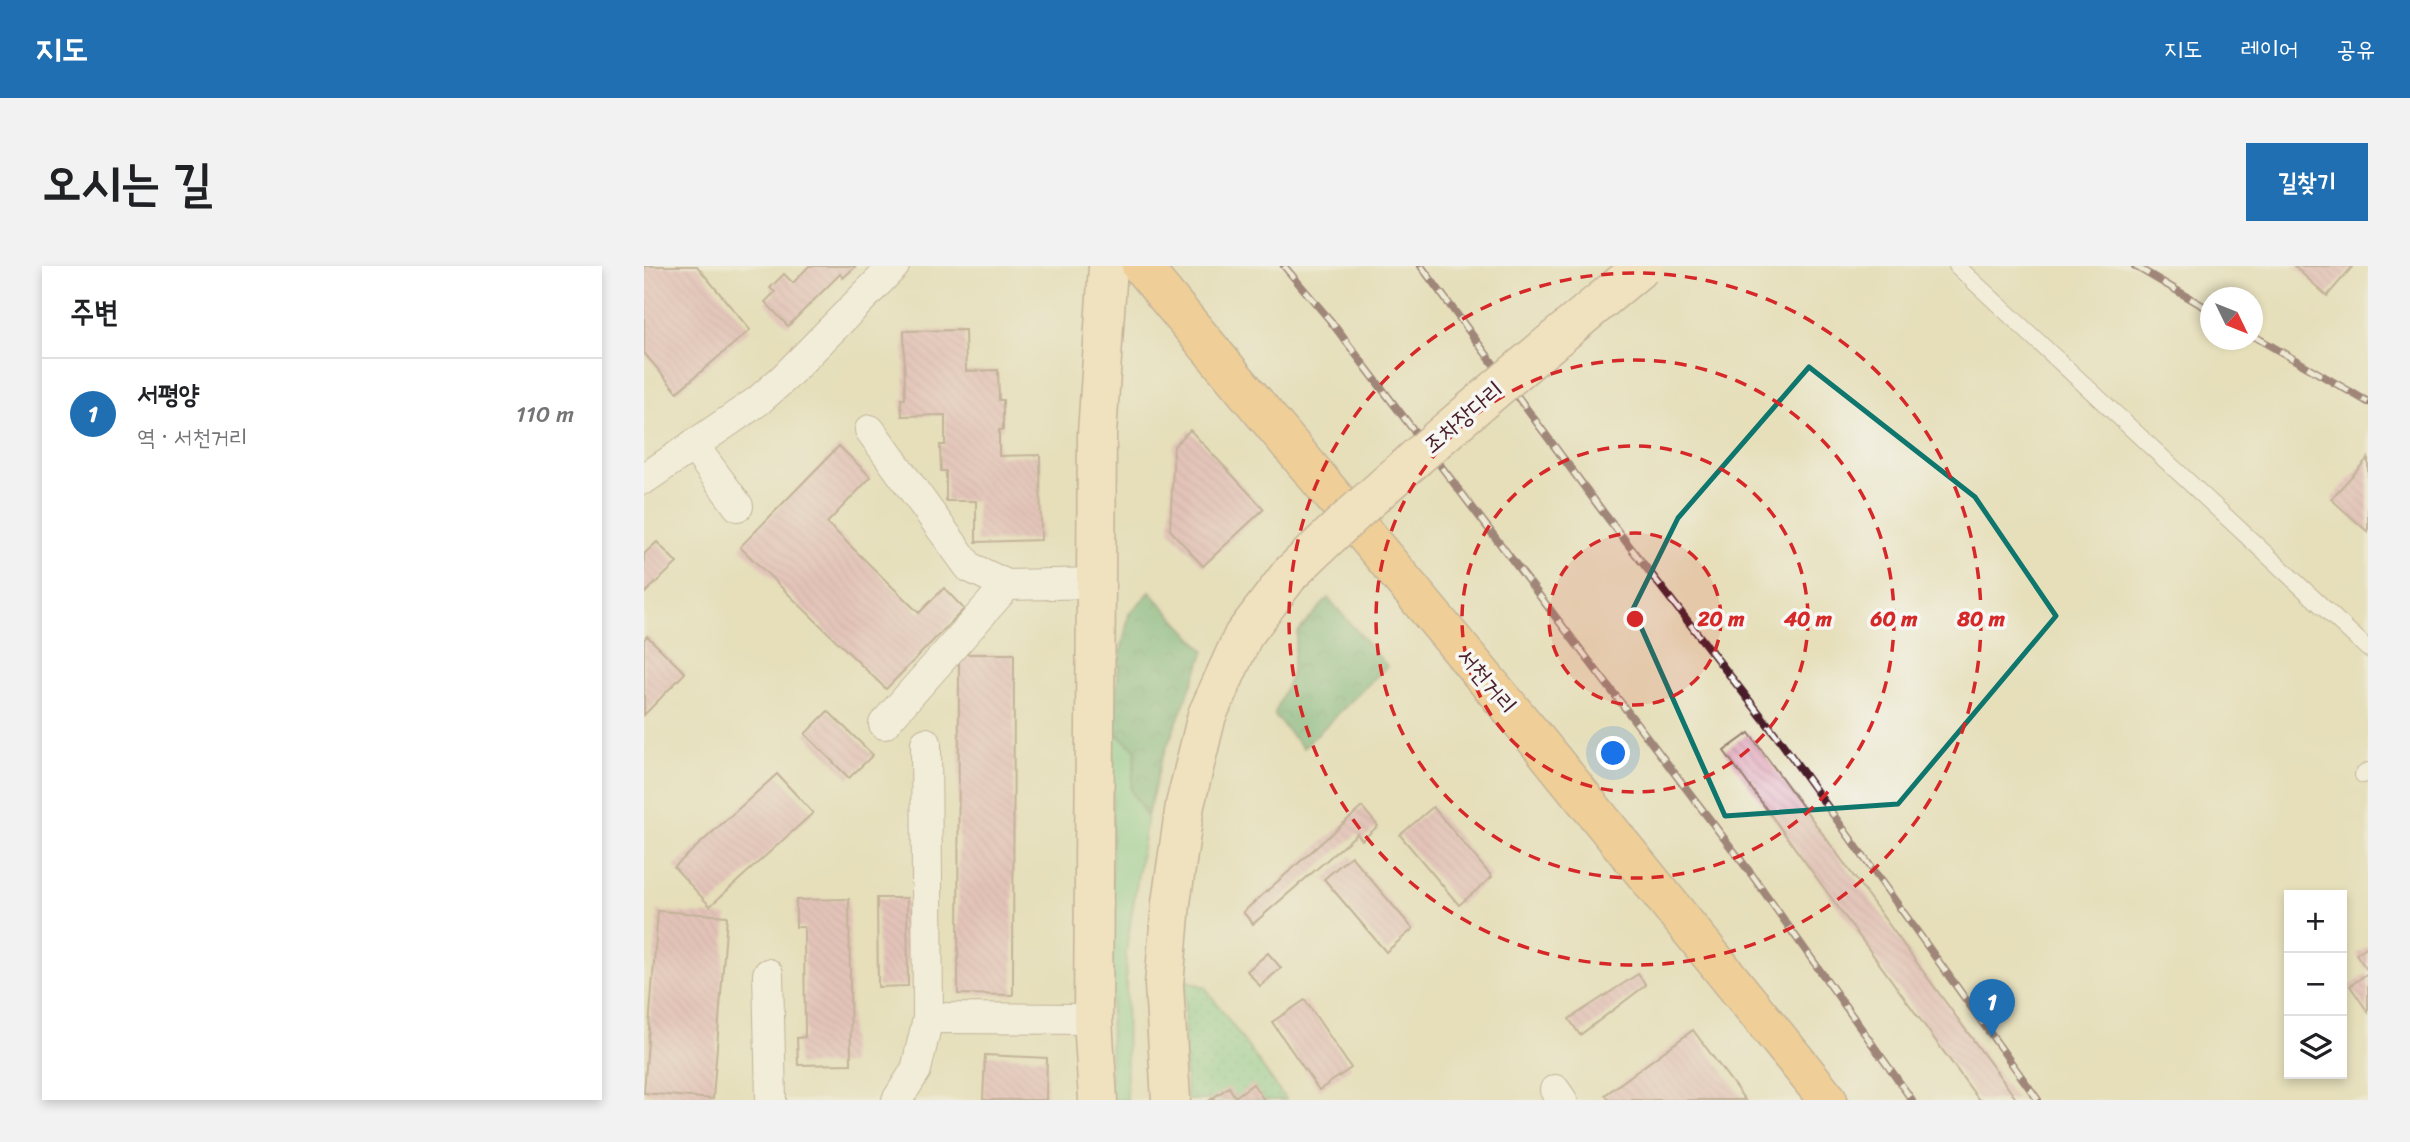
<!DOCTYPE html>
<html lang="ko">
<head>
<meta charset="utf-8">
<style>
	:root { --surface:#fff; --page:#f2f2f2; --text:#202124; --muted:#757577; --line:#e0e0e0; --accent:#1f6fb2 }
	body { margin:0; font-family:Sriracha,"Poor Story",sans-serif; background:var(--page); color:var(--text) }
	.controls { position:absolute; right:21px; bottom:21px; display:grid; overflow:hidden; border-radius:0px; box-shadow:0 4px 10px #0003 }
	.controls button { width:63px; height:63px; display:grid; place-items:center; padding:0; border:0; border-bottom:2px solid var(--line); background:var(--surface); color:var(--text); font:35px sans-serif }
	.compass { position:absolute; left:1556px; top:21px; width:63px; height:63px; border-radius:50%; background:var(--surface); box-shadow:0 4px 10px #0003; rotate:133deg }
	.you { position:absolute; left:970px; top:488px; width:24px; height:24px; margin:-18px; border:5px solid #fff; border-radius:50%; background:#1a73e8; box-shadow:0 0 0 10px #1a73e833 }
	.badge { display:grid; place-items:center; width:46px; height:46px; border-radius:50%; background:var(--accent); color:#fff; font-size:23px; font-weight:700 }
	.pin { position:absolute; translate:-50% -58px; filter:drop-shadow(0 2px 4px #0008) }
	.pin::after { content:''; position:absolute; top:37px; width:24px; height:21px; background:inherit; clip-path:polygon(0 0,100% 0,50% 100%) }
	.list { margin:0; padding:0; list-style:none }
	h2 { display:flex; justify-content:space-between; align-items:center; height:91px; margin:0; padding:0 28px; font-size:30px }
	h2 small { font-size:23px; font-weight:400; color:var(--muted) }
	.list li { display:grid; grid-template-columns:46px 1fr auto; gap:21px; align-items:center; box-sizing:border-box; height:112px; padding:0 28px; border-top:2px solid var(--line) }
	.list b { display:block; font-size:26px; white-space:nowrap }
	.list p { margin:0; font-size:23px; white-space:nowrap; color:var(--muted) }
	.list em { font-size:23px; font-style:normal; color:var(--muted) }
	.icon { flex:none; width:38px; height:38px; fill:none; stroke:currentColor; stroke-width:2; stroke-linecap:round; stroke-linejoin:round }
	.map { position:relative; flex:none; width:1724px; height:834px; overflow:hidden; border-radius:0px }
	header { display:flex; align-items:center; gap:42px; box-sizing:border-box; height:98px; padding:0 35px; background:var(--accent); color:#fff }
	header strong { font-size:33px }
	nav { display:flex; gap:38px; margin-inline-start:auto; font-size:24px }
	.intro { display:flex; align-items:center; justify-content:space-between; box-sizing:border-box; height:168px; padding:0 42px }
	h1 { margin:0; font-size:49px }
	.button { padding:18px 32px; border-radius:0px; background:var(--accent); color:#fff; font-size:24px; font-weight:700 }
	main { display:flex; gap:42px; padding:0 42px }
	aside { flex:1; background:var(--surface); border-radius:0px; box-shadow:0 4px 10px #0003 }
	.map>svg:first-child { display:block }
</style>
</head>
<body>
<header>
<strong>지도</strong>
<nav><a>지도</a><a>레이어</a><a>공유</a></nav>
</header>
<div class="intro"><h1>오시는 길</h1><a class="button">길찾기</a></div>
<main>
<aside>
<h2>주변<small></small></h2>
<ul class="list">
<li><span class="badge">1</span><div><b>서평양</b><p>역 · 서천거리</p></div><em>110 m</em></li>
</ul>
</aside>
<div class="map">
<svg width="1724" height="834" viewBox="0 0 1724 834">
	<defs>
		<pattern id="forest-crowns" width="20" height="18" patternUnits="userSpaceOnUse" patternTransform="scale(1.75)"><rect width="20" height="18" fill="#60af79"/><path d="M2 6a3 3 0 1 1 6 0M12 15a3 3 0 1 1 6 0" fill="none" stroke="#518e63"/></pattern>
		<pattern id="park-dots" width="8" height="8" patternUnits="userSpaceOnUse" patternTransform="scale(1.75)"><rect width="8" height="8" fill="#76cb8e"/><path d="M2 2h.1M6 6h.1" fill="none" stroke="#63a474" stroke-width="1.8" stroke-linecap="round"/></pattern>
		<pattern id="building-back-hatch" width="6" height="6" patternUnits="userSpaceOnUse" patternTransform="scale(1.75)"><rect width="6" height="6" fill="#e1a2b8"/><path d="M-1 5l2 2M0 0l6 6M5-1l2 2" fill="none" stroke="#b88396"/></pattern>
	</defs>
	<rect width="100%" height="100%" fill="#f6f6f2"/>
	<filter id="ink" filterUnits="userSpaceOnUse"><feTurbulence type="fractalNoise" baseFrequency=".0143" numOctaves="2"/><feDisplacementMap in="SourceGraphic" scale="14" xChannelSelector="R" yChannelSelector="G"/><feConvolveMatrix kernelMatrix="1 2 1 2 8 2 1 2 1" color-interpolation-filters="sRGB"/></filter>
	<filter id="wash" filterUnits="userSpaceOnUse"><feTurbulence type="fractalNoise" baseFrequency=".00686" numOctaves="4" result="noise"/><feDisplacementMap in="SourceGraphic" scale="28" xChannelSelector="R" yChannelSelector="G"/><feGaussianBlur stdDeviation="1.57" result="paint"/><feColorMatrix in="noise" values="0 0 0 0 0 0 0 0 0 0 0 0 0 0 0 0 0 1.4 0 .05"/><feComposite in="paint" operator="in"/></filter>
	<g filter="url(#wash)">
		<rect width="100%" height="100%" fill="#e6dfba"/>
		<path fill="#76cb8e" stroke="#60755c" stroke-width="2" d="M469,465l23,19 -5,40 16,27 -21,134 1,149h-17z"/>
		<g fill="url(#forest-crowns)" stroke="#556752" stroke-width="2">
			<path d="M506,326l55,59 -44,111 -14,55 -16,-27 5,-40 -23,-19 6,-70 10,-47z"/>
			<path d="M684,332l59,68 -84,82 -29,-33 17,-39 6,-43z"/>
		</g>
		<path fill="url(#park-dots)" stroke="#60755c" stroke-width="2" d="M541,714l20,7 81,113h-99l-3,-44z"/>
		<g id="blocks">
			<g fill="url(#building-back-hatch)">
				<path d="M0,0h53l53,64 -73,62 -33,-39z"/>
				<path d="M165,0h47l-13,12 -3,-4 -52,52 -23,-24 10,-10 -5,-4 14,-14 9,9z"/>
				<path d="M1650,0h59l-26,30z"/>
				<path d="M321,64l1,41 32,-1 1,30h4v30h-4v26l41,-1 1,85 -65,2v-41h-30v-30h-5l-1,-26h5v-30l-43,1 -1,-17h4l-1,-68z"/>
				<path d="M546,164l74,79 -61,57 -33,-36 4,-84z"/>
				<path d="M195,180l32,31 -44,46 92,90 25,-25 20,21 -78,80 -146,-142z"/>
				<path d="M1724,192v74l-37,-33z"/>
				<path d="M13,276l20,21 -33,31v-40z"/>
				<path d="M3,370l38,37 -41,42v-75z"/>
				<path d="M315,388h55l-1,341 -55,-1z"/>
				<path d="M184,445l45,44 -24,23 -44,-44z"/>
				<path d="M1105,467l268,367h-38l-255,-349z"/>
				<path d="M133,508l36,39 -103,93 -36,-39z"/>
				<path d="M718,541l16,19 -16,14 -5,-6 -104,90 -10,-12z"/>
				<path d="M789,541l59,70 -33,28 -59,-70z"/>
				<path d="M707,590l62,73 -27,23 -62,-73z"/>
				<path d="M233,632h30l1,88 -30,1z"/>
				<path d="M205,633l2,165 -53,1 -1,-27 8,-1 -1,-110h-8v-27z"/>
				<path d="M14,645l69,5 -14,183 -69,-6z"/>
				<path d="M1724,680v25l-12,-17z"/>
				<path d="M624,687l13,15 -21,18 -13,-15z"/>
				<path d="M1724,707v39l-18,-26z"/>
				<path d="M994,708l8,11 -66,50 -11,-16z"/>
				<path d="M661,734l46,68 -32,22 -47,-68z"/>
				<path d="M1049,764l52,70h-136l-4,-5z"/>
				<path d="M341,789l62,3 -1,42h-63z"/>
				<path d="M609,818l11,16h-54l19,-13 6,10z"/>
			</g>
		</g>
	</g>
	<g filter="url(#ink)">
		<use href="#blocks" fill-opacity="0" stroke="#987f72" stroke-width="2"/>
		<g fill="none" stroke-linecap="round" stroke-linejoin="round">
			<g stroke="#987f72" stroke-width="18">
				<g id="service">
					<path d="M1313,0l411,383"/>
					<path d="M1719,509l5,-4"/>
				</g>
			</g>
			<g stroke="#987f72" stroke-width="32">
				<g id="minor">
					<path d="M226,164l99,137 38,18 90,-2"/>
					<path d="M49,179l45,61"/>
					<path d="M0,213l114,-78 26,-23 110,-112"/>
					<path d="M240,458l123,-139"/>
					<path d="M124,708l3,126"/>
					<path d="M284,752l165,1"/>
					<path d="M911,824l7,10"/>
					<path d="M253,834l19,-30 12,-52 -2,-275"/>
				</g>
			</g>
			<g stroke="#987f72" stroke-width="41">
				<g id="secondary">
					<path d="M454,834l-5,-81 4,-585 11,-168"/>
					<path d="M527,834l-7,-115 7,-82 14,-98 22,-90 36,-79 47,-62"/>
				</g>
			</g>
			<g stroke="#987f72" stroke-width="41">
				<path id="primary" d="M497,0l398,477 289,357"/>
			</g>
			<use href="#service" stroke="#fff" stroke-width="16"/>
			<use href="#minor" stroke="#fff" stroke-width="30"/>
			<use href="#secondary" stroke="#fde5c5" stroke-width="38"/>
			<use href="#primary" stroke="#fbbd6e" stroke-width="38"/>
			<g stroke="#4a1f2b" stroke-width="8">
				<g id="rail">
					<path d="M640,0l45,53 423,556 160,225"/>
					<path d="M777,0l182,246 173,223 262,365"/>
					<path d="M1491,0l75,44"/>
					<path d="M1608,69l116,67"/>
				</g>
			</g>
			<use href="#rail" stroke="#f6f6f2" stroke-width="5" stroke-dasharray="16" stroke-linecap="butt"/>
			<g stroke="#987f72" stroke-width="41" stroke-linecap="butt">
				<path id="secondary-bridge" d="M646,308c112,-109 233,-208 353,-308"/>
			</g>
			<use href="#secondary-bridge" stroke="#fde5c5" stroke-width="38"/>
		</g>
	</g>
	<path d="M0 0H1724V834H0ZM1165,101l166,130 81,119 -158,188 -173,12 -92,-207 45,-91z" fill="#e6dfba" fill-opacity=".55" fill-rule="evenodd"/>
	<path fill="none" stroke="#0f766e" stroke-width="5" stroke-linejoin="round" d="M1165,101l166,130 81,119 -158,188 -173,12 -92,-207 45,-91z"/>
	<circle cx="991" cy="353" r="86" fill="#d62828" fill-opacity=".12"/>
	<g fill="none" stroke="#d62828" stroke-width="3.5" stroke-dasharray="12 9">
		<circle cx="991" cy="353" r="86"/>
		<circle cx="991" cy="353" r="173"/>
		<circle cx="991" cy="353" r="259"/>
		<circle cx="991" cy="353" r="346"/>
	</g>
	<g text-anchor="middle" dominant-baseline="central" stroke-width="7" stroke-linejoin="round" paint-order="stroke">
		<g font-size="24" fill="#4a1f2b" stroke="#f6f6f2">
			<text transform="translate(819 151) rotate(-40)">조차장다리</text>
			<text transform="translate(843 415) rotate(50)">서천거리</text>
		</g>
	</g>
	<circle cx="991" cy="353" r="10" fill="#d62828" stroke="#f6f6f2" stroke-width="3.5"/>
	<g font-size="21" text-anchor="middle" font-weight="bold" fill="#d62828" stroke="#f6f6f2" stroke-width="7" stroke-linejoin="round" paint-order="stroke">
		<text x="1077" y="360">20 m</text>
		<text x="1164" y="360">40 m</text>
		<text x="1250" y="360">60 m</text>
		<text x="1337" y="360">80 m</text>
	</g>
</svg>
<div class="controls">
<button>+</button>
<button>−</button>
<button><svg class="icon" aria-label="layers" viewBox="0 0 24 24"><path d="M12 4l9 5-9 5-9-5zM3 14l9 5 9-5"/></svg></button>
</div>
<svg class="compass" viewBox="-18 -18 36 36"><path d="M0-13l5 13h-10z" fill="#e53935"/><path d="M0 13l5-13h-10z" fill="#757577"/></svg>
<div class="you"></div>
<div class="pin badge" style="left:1348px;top:771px">1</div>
</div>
</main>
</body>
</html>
